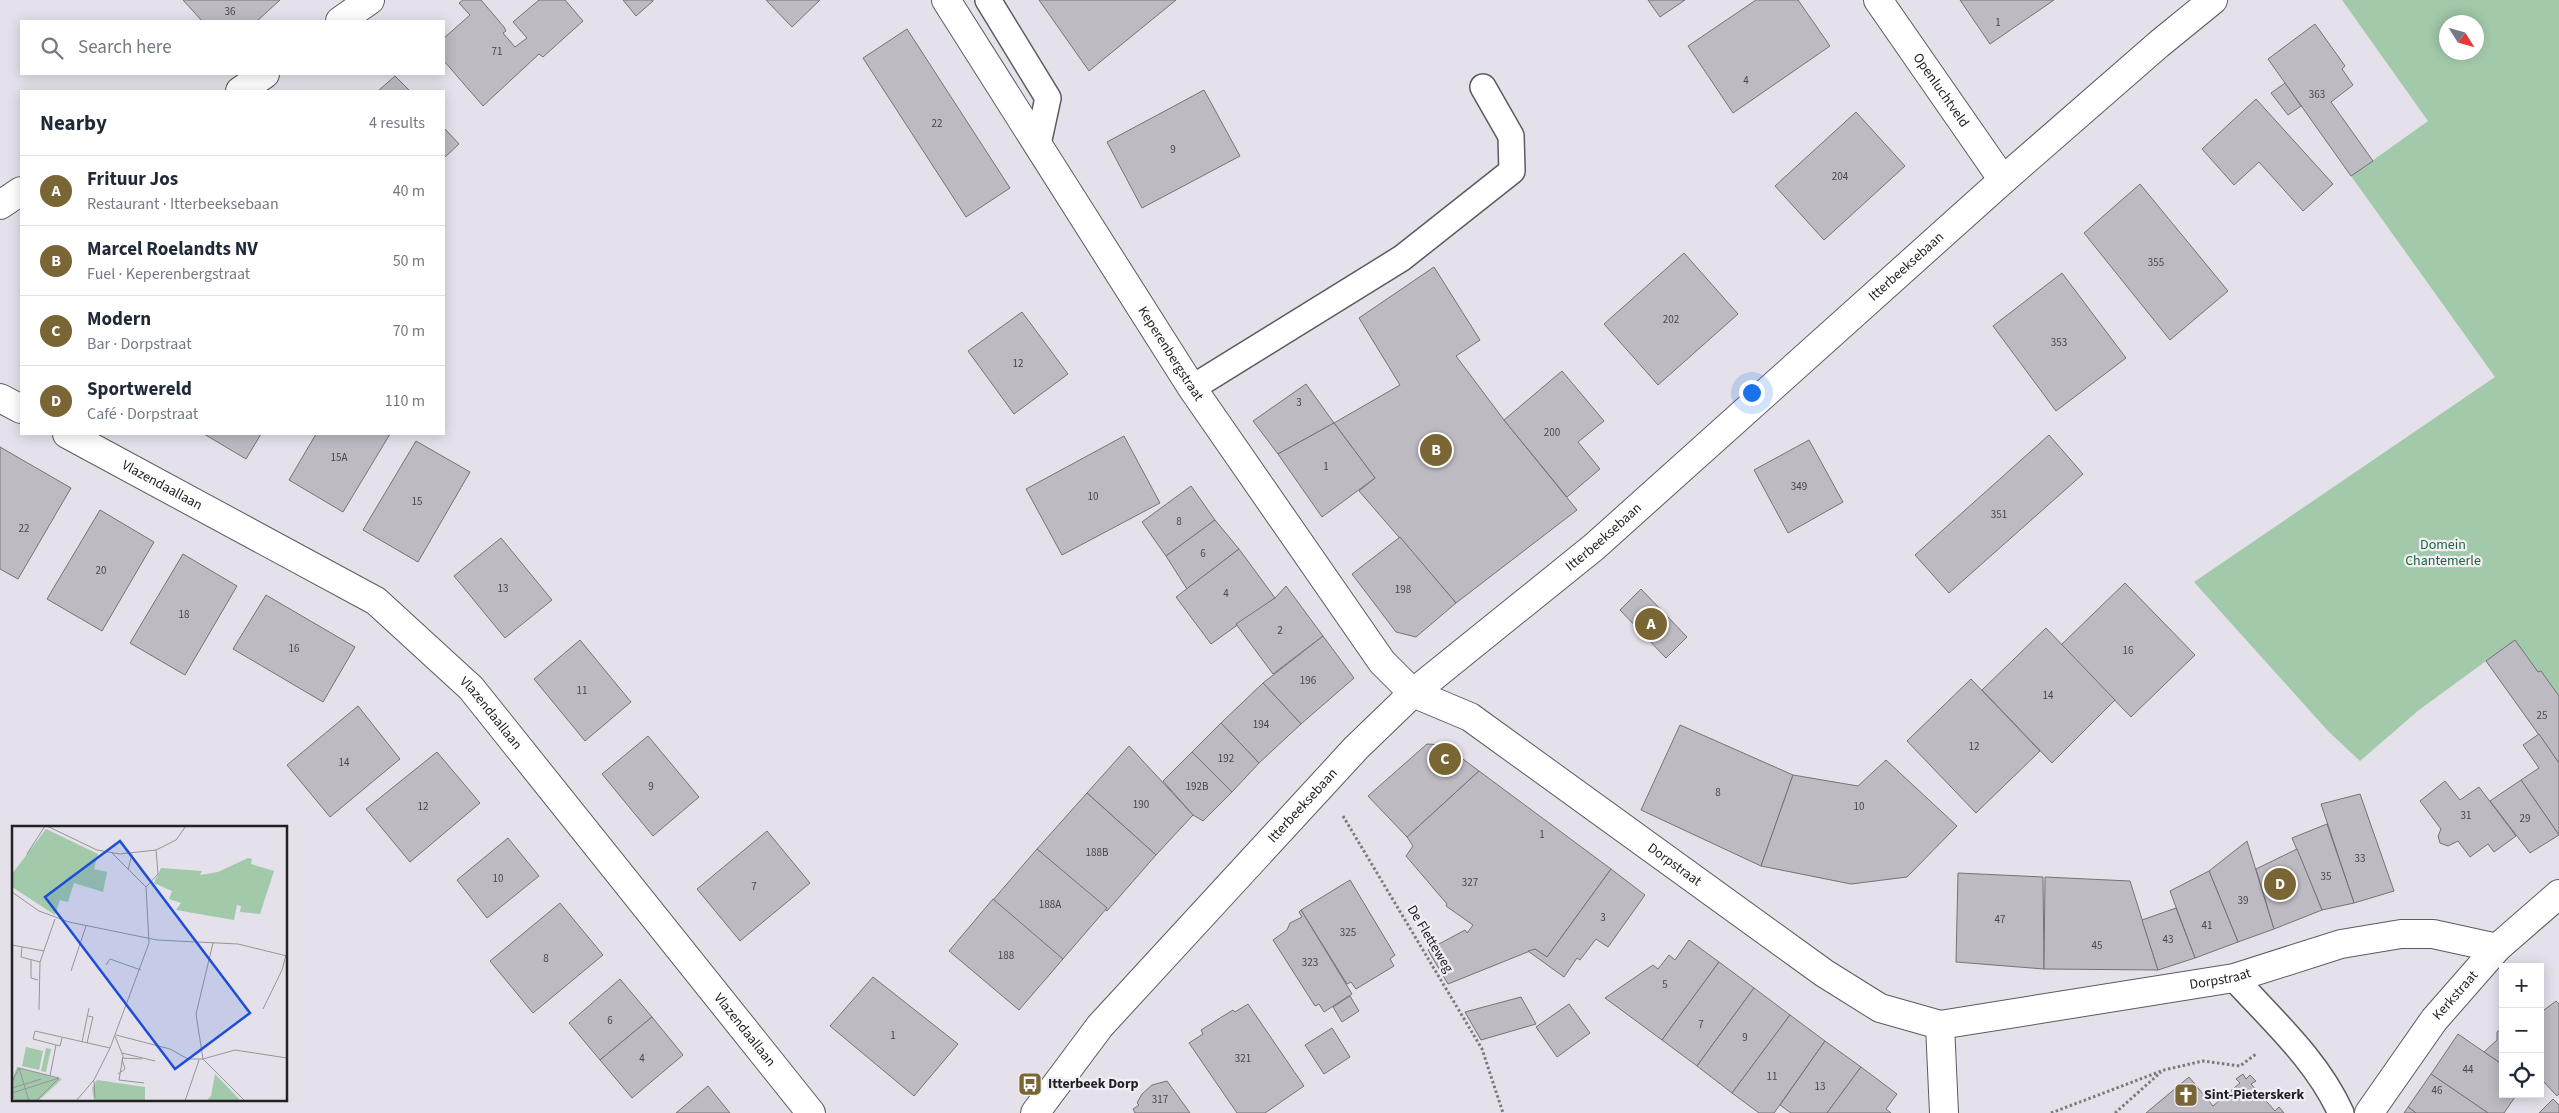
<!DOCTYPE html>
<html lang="en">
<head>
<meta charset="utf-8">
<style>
	:root { --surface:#fff; --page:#f6f6f7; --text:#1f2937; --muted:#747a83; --line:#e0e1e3; --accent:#7a6635 }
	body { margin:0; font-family:"Source Sans 3",sans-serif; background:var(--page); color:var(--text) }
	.controls { position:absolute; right:15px; bottom:15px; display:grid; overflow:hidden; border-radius:0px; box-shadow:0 2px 12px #0003 }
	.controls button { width:45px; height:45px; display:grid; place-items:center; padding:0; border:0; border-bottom:1px solid var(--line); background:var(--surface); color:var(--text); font:25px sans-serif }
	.compass { position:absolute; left:2439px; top:15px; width:45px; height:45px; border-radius:50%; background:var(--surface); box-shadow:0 2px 12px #0003; rotate:127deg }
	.you { position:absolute; left:1751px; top:392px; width:18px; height:18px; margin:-12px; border:4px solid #fff; border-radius:50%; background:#1a73e8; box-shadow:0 0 0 8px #1a73e833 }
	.badge { display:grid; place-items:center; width:32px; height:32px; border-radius:50%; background:var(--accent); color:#fff; font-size:16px; font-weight:700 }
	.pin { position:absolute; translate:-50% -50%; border:2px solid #fff; box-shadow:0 1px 5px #0006 }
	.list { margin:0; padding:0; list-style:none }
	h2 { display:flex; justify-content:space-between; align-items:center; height:65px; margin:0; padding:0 20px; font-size:21px }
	h2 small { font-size:16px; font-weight:400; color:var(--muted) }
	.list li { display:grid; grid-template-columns:32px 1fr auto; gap:15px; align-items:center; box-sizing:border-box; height:70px; padding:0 20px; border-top:1px solid var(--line) }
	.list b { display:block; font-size:19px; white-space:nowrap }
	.list p { margin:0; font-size:16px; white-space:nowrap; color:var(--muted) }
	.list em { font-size:16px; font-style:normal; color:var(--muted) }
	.icon { flex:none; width:28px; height:28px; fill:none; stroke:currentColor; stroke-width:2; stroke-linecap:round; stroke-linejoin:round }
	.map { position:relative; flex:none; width:2559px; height:1113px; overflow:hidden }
	.search { position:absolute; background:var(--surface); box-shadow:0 2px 12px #0003; left:20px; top:20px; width:425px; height:55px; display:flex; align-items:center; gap:12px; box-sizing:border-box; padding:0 18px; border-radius:0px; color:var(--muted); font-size:19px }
	.panel { position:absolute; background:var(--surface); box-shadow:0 2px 12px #0003; left:20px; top:90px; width:425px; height:345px; border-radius:0px }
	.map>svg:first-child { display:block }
</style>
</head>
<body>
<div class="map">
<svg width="2559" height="1113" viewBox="0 0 2559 1113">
	<rect width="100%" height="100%" fill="#e4e1ea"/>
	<path fill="#a2c9a9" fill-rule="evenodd" d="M2342,0h217v763l-73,-102 -67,49 -59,51 -32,-30 -134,-149 301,-205 -144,-201 77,-55zM2446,22h30v30h-30z"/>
	<g fill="#bdbac2" stroke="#75727a">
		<path d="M183,0h97l-23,21h-55z"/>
		<path d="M463,0h18l23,27 2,4 -3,2 12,14 12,-9 -14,-16 26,-22h26l18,21 -40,36 -4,-3 -56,52 -39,-45v-23l26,-23 -11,-12z"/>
		<path d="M623,0h30v1l-17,15z"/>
		<path d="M766,0h54l-28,27z"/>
		<path d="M1039,0h137l-87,71z"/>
		<path d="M1648,0h37l-25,17z"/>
		<path d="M1756,0h42l32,46 -97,67 -45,-67z"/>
		<path d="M1960,0h94l-64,44z"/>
		<path d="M2315,24l30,42 -3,3 11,16 -22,17 42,59 -22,15 -83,-117z"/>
		<path d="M907,29l103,159 -44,29 -103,-159z"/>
		<path d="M395,76l15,15h-32z"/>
		<path d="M2285,83l16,23 -13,9 -17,-22z"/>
		<path d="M1204,90l36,66 -98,52 -35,-66z"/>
		<path d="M2256,99l77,85 -30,27 -44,-49 -25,23 -32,-36z"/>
		<path d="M1856,112l49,54 -81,74 -49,-54z"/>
		<path d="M444,128l15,16 -15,14z"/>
		<path d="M2140,184l88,107 -58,49 -86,-107z"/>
		<path d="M1684,253l54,61 -80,71 -54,-61z"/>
		<path d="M1434,267l46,73 -24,16 48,64 73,90 -121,93 -97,-112 16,-13 -41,-55 66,-38 -41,-67z"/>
		<path d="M2062,273l64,85 -70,53 -63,-85z"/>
		<path d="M1022,312l46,62 -54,40 -46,-63z"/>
		<path d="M1562,371l42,50 -26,21 22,27 -33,28 -63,-77z"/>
		<path d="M1306,384l28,39 -56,31 -25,-33z"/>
		<path d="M1334,423l41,55 -53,39 -44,-63z"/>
		<path d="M204,434h57l-15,25z"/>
		<path d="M316,434h74l-47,78 -54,-32z"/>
		<path d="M2049,435l34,39 -134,119 -34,-38z"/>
		<path d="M1124,436l36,67 -98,52 -36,-66z"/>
		<path d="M1809,440l34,62 -55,31 -34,-63z"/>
		<path d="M416,441l54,31 -52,90 -55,-32z"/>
		<path d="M0,447l71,41 -53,91 -18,-10z"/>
		<path d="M1191,486l24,34 -49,36 -24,-34z"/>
		<path d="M100,510l54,32 -52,89 -55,-32z"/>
		<path d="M1215,520l24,29 -52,40 -21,-33z"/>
		<path d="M1400,537l56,66 -40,34 -20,-5 -44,-58z"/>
		<path d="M501,538l51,62 -47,38 -51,-62z"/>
		<path d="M1239,549l36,49 -64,46 -35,-47z"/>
		<path d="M183,554l54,32 -52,89 -55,-32z"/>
		<path d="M2125,583l70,72 -64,62 -70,-72z"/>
		<path d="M1286,586l37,50 -50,38 -37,-50 39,-26z"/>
		<path d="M1641,589l46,48 -21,21 -46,-48z"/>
		<path d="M266,595l89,52 -32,55 -90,-53z"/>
		<path d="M2046,628l69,72 -63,63 -70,-73z"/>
		<path d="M1323,636l31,42 -53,46 -38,-41z"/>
		<path d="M580,640l51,62 -46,39 -51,-62z"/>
		<path d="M2515,640l23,32 3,-1 18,25v67l-73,-102z"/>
		<path d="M1971,679l69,72 -64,62 -69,-72z"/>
		<path d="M1263,683l38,41 -42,39 -38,-40z"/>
		<path d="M358,706l42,53 -70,58 -43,-52z"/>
		<path d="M1221,723l38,40 -27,29 -40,-40z"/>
		<path d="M1680,725l113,50 -32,91 -120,-56z"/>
		<path d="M2539,734l20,29v72l-38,-55 18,-12 -16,-23z"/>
		<path d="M648,736l51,61 -46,39 -51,-62z"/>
		<path d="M1427,744l17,1 35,26 -72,66 -39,-41z"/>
		<path d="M1129,746l64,69 -37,40 -69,-62z"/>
		<path d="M437,752l43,51 -70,59 -44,-53z"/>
		<path d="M1192,752l40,40 -29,29 -10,-6 -30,-34z"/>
		<path d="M1886,760l71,66 -50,51 -56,7 -90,-18 32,-91 65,11z"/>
		<path d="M1479,771l132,98 -64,88 -12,-8 -87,35 -20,-34 37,-20 2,3 6,-8 -27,-19 1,-2 -41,-48 7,-10 -6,-9z"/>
		<path d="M2521,780l38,55 -29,18 -40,-52z"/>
		<path d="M2445,781l15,19 19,-13 37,49 -22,16 -6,-8 -18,13 -12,-16 -10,5 -8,-3 -2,-7 3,-7 -21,-28z"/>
		<path d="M1087,793l69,62 -49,56 -70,-62z"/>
		<path d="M2360,794l34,97 -40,12 -33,-99z"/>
		<path d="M2327,824l27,79 -32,7 -30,-72z"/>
		<path d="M767,831l43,52 -70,58 -43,-52z"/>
		<path d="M508,838l31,38 -52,42 -30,-38z"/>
		<path d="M2247,841l27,88 -36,13 -29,-71z"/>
		<path d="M1037,849l70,59 -45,52 -69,-60z"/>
		<path d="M2297,849l25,61 -48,19 -18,-60z"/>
		<path d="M1611,869l34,26 -37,52 -12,-8 -16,21 -3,-2 -13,19 -36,-26 7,-2 12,8z"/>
		<path d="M2209,871l29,71 -43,16 -25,-67z"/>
		<path d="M1958,873l85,4 1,92 -88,-7z"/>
		<path d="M2045,877l85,4 28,89 -114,-1z"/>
		<path d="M1350,880l45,75 -5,4 4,7 -38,23 -5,-7 -4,2 -46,-74z"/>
		<path d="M993,899l70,60 -44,51 -70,-59z"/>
		<path d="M560,903l43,52 -70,58 -43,-52z"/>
		<path d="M2176,908l19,50 -37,12 -16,-50z"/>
		<path d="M1301,910l51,84 -28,18 -5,-8 -4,2 -42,-66 14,-10 3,-7 12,-6 -3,-5z"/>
		<path d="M1689,940l30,22 -57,78 -57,-42 48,-33 5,4 11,-14 6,5z"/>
		<path d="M1719,962l35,26 -57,78 -35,-26z"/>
		<path d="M873,977l85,67 -44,52 -84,-70z"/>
		<path d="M620,979l32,38 -52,43 -31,-37z"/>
		<path d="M1754,988l36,27 -58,78 -35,-27z"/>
		<path d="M1350,996l9,15 -17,11 -9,-15z"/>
		<path d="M1521,997l15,27 -55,16 -16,-28z"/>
		<path d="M2556,1001l3,3v90l-2,2 -14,-15 -3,3v-71z"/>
		<path d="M1248,1004l56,82 -39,27h-28l-48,-70 14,-9 -2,-4 32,-20 2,2z"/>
		<path d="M1569,1004l21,29 -33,24 -21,-30z"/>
		<path d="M1790,1015l35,26 -51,72h-15l-27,-20z"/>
		<path d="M652,1017l31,38 -51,43 -32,-38z"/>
		<path d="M1332,1028l18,29 -26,17 -19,-29z"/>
		<path d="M2503,1028v37l-19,-13 13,-12v-8z"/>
		<path d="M2458,1034l45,31v29h14l-13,19h-16l-57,-39z"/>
		<path d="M1825,1041l36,26 -34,46h-36l-11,-8z"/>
		<path d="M1861,1067l36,27 -11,15 5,4h-64z"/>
		<path d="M2243,1074l3,5 4,-4 6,6 -5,3 24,27 4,-4 5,6h-138l43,-36 24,29 27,-23 -4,-4z"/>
		<path d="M2431,1074l57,39h-72l-8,-6z"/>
		<path d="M1167,1081l23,32h-55l-2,-4 6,-4 -2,-2 5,-9 10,-9z"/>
		<path d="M708,1086l22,27h-54z"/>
		<path d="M2553,1099l6,6v8h-20z"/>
		<path d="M2408,1107l8,6h-12z"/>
	</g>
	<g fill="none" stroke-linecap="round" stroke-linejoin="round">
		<g stroke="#5c5a61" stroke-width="28">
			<g id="service">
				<path d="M988,0l60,98 -10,46"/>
				<path d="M1192,388l210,-130 110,-87 -1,-35 -28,-49"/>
				<path d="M2234,978c39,43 83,82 107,135"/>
			</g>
		</g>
		<g stroke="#5c5a61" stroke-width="30">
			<g id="minor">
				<path id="s1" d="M1878,0l125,180"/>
				<path d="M340,21l30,-21"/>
				<path d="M240,91l25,-17"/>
				<path d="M0,205l21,-14"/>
				<path d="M0,398l21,11"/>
				<path id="s2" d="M67,434l309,167 95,87 340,425"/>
				<path id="s3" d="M1413,693l57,24 354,256 56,35 60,17 294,-47 107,-34 60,-10h32l64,14"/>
				<path d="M1940,1025l4,88"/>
				<path id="s4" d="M2369,1113l65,-93 63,-72 62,-54"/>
			</g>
		</g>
		<g stroke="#5c5a61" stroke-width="30">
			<g id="tertiary">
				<path id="s5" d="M946,0l246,388 190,274 31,31"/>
			</g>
		</g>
		<g stroke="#5c5a61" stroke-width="30">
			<g id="secondary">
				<path id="s6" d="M1035,1113l65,-87 256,-278 57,-55 181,-146 409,-367 156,-136 54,-44"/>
			</g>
		</g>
		<g stroke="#7c7a80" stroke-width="3" stroke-dasharray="2.5 2.5" stroke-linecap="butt">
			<path d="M1343,816l139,233 21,64"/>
			<path d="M2051,1113l113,-43 39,-9 37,5 16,-12"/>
			<path d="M2115,1113l46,-41"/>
		</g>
		<use href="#service" stroke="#fff" stroke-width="25"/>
		<use href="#minor" stroke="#fff" stroke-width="28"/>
		<use href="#tertiary" stroke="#fff" stroke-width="28"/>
		<use href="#secondary" stroke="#fff" stroke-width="28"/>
	</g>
	<defs>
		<g id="bus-square" transform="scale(1.25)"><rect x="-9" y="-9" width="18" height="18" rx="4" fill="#7a6635" stroke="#f1eef7"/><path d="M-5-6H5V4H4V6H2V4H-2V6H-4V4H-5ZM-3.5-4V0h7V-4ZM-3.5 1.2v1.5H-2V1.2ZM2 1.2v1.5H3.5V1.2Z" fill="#fff"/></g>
		<g id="church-square" transform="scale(1.25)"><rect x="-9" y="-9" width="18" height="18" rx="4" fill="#7a6635" stroke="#f1eef7"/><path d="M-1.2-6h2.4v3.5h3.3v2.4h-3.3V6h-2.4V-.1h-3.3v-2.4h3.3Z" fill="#fff"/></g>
	</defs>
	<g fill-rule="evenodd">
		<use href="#bus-square" x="1030" y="1084"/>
		<use href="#church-square" x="2186" y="1095"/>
	</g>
	<g text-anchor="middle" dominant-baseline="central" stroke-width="4.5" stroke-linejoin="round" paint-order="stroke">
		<g font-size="11" fill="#49474c">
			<text x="230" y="11">36</text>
			<text x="1998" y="22">1</text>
			<text x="497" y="51">71</text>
			<text x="1746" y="80">4</text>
			<text x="2317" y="94">363</text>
			<text x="937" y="123">22</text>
			<text x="1173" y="149">9</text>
			<text x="1840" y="176">204</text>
			<text x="2156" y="262">355</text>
			<text x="1671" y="319">202</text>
			<text x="2059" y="342">353</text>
			<text x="1018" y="363">12</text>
			<text x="1299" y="402">3</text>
			<text x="1552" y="432">200</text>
			<text x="339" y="457">15A</text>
			<text x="1326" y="466">1</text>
			<text x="1799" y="486">349</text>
			<text x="1093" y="496">10</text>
			<text x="417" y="501">15</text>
			<text x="1999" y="514">351</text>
			<text x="1179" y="521">8</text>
			<text x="24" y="528">22</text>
			<text x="1203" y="553">6</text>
			<text x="101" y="570">20</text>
			<text x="503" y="588">13</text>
			<text x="1403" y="589">198</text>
			<text x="1226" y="593">4</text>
			<text x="184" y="614">18</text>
			<text x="1280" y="630">2</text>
			<text x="294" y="648">16</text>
			<text x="2128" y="650">16</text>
			<text x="1308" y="680">196</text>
			<text x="582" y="690">11</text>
			<text x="2048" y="695">14</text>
			<text x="2542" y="715">25</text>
			<text x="1261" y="724">194</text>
			<text x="1974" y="746">12</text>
			<text x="1226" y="758">192</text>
			<text x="344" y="762">14</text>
			<text x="651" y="786">9</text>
			<text x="1197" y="786">192B</text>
			<text x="1718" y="792">8</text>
			<text x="1141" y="804">190</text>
			<text x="423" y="806">12</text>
			<text x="1859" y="806">10</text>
			<text x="2466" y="815">31</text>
			<text x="2525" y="818">29</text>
			<text x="1542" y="834">1</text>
			<text x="1097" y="852">188B</text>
			<text x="2360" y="858">33</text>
			<text x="2326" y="876">35</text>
			<text x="498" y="878">10</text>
			<text x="1470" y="882">327</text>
			<text x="754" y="886">7</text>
			<text x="2243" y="900">39</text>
			<text x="1050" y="904">188A</text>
			<text x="1603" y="917">3</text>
			<text x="2000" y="919">47</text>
			<text x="2207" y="925">41</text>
			<text x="1348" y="932">325</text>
			<text x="2168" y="939">43</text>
			<text x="2097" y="945">45</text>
			<text x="1006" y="955">188</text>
			<text x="546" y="958">8</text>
			<text x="1310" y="962">323</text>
			<text x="1665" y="984">5</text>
			<text x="610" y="1020">6</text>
			<text x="1701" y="1024">7</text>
			<text x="893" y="1035">1</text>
			<text x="1745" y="1037">9</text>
			<text x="642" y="1058">4</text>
			<text x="1243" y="1058">321</text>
			<text x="2468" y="1069">44</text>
			<text x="1772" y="1076">11</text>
			<text x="1820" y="1086">13</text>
			<text x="2437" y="1090">46</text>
			<text x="1160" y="1099">317</text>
		</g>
		<g font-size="14" fill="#222124" stroke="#f1eef7">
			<text stroke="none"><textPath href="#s1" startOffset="110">Openluchtveld</textPath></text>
			<text stroke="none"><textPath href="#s6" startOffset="1218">Itterbeeksebaan</textPath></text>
			<text stroke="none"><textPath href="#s5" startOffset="419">Keperenbergstraat</textPath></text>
			<text stroke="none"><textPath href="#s2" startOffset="108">Vlazendaallaan</textPath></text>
			<text stroke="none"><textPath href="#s6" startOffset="812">Itterbeeksebaan</textPath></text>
			<text stroke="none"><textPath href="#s2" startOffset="512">Vlazendaallaan</textPath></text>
			<text stroke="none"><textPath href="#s6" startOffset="408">Itterbeeksebaan</textPath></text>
			<text stroke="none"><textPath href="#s3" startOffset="314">Dorpstraat</textPath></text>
			<text transform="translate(1430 939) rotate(59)">De Fletteweg</text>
			<text stroke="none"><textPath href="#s3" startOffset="911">Dorpstraat</textPath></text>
			<text stroke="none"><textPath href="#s4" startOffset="146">Kerkstraat</textPath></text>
			<text stroke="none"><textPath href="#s2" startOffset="918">Vlazendaallaan</textPath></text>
		</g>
		<g font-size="14" fill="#1c6835" stroke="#f1eef7">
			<text x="2443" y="545">Domein<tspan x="2443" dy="16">Chantemerle</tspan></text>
		</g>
		<g font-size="14" font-weight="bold" fill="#222124" stroke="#f1eef7" text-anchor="start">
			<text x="1048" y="1084">Itterbeek Dorp</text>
			<text x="2204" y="1095">Sint-Pieterskerk</text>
		</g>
	</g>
	<g transform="translate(12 826)">
		<rect width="275" height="275" fill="#e4e1ea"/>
		<path d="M34,3l52,25 -4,15 13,3 -4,20 -29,-9 -6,19 -8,-2 -5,15 -43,-28v-13zM236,32l4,1 -1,5 23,7 -14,43 -20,-2 1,-6 -4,-1 -3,15 -58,-10 5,-7 -12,-4 3,-8 -18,-8 7,-15 41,3 -2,4 18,-3zM14,221l17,4 -4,19 -17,-4zM34,222l5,1 -5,23 -5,-1zM5,241l45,12 -24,22h-20l-6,-3v-18zM203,248l26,27h-35l5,-5zM85,254l48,7v14h-51l-2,-13z" fill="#a2c9a9"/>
		<path fill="none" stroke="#96949b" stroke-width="1" d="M35,0l50,24 23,4 36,-4 20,-10 10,-14M15,28l18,-28M116,44l4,-16M134,61l12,-13 -2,-24M0,66l27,19 30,11 88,18 81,4 49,12M201,117l-17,71 7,45 42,42M0,119l32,6M10,121l-1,10 19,5M19,134v18l7,2M94,139l4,-6 31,11M59,145l15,-45M251,183l19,-39 4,-15M27,184l1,-48 15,-43M104,209l54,14 18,10h15l32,-9 52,8M103,210l8,20 -4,24 25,3M50,212l-2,8 -27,-7 2,-8 75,17M70,216l7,-34M75,217l6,-26 -5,-1M110,227l33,8M110,232l20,1M7,242l10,33M106,248l7,-5 -3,-10M38,250l6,-31M82,255l1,17M0,256l7,-14 40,10 -47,15M0,262l29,-9M24,275l23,-23M64,275l18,-21 16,-32 39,-105 -3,-56 -34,-34M173,275l14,-41"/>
		<path fill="#1d4ed8" fill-opacity="0.15" stroke="#1d4ed8" stroke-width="2.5" d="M108,15l130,172 -75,56 -130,-172z"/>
		<rect width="275" height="275" fill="none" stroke="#222124" stroke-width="2.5"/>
	</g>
</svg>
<div class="controls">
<button>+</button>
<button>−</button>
<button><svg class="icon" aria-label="locate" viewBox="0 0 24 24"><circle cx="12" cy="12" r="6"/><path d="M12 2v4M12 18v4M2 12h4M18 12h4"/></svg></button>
</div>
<svg class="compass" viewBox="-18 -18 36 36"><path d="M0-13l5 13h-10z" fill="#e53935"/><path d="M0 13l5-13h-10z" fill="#747a83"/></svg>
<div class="you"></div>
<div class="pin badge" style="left:1651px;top:624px">A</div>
<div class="pin badge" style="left:1436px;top:450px">B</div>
<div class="pin badge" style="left:1445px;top:759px">C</div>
<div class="pin badge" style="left:2280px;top:884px">D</div>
<div class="search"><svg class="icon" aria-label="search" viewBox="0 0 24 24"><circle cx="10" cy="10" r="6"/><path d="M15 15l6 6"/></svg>Search here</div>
<section class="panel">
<h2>Nearby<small>4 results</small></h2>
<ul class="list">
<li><span class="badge">A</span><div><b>Frituur Jos</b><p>Restaurant · Itterbeeksebaan</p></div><em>40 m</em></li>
<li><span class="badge">B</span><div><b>Marcel Roelandts NV</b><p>Fuel · Keperenbergstraat</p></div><em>50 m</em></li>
<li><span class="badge">C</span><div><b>Modern</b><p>Bar · Dorpstraat</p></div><em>70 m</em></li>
<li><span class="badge">D</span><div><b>Sportwereld</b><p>Café · Dorpstraat</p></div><em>110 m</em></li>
</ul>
</section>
</div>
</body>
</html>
